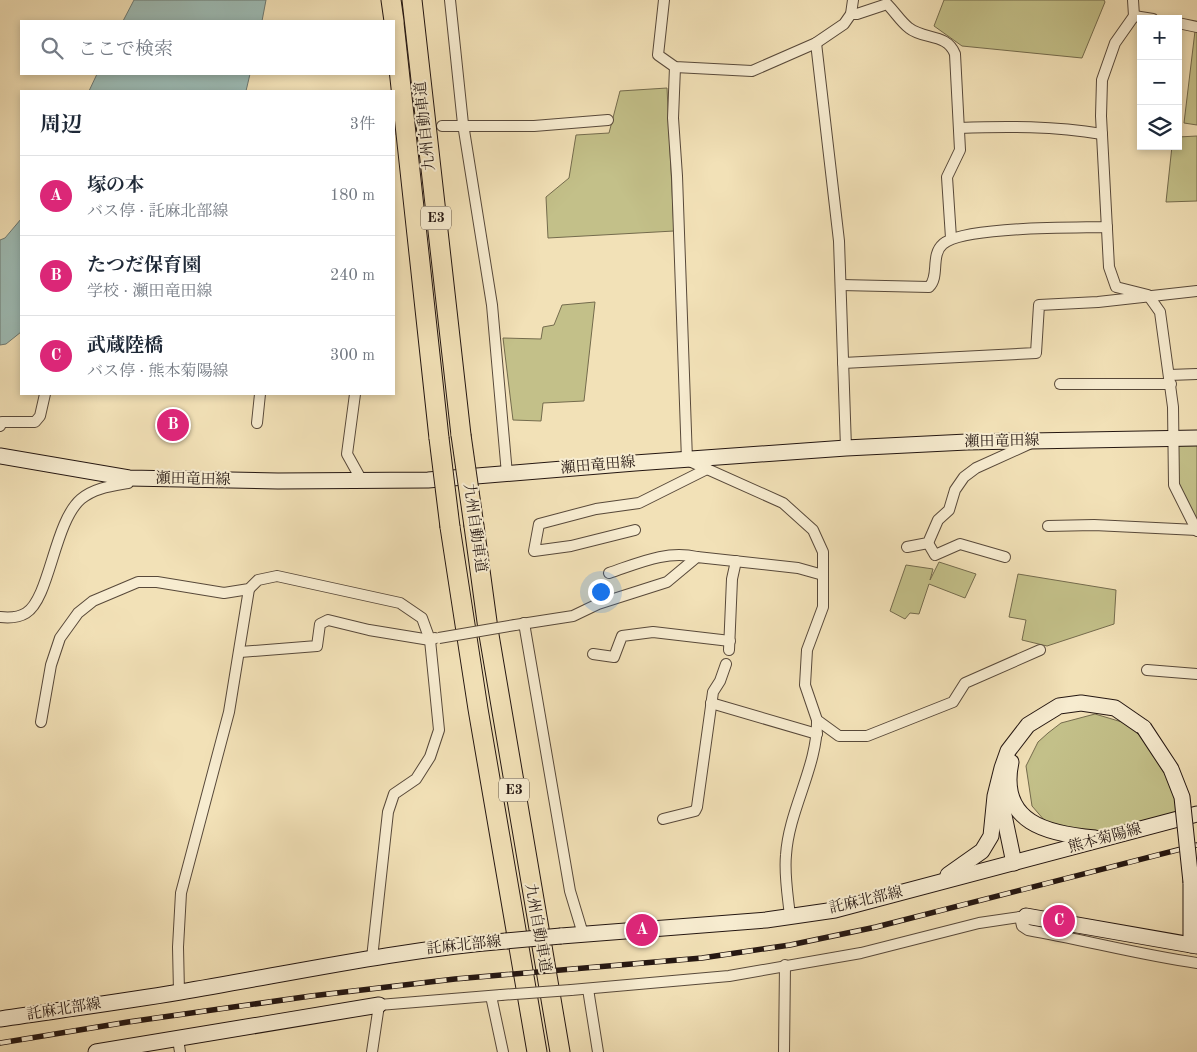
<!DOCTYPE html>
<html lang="ja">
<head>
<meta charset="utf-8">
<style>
	:root { --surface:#fff; --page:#f2f2f3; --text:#1f2937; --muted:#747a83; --line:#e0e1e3; --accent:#db2777 }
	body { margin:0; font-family:"Old Standard TT","Noto Serif JP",serif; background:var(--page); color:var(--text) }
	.controls { position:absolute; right:15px; top:15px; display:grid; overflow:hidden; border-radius:0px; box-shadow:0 2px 8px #0003 }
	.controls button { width:45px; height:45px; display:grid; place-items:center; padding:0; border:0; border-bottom:1px solid var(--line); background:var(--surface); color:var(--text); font:25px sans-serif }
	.you { position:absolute; left:600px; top:591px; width:18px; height:18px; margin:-12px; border:4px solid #fff; border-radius:50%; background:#1a73e8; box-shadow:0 0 0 8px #1a73e833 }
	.badge { display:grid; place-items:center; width:32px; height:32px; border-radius:50%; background:var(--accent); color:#fff; font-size:16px; font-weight:700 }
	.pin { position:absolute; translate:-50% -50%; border:2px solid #fff; box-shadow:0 1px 5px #0006 }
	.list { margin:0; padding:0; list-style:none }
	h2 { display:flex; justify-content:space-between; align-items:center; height:65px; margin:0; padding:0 20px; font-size:21px }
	h2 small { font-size:16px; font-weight:400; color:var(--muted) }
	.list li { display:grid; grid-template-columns:32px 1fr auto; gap:15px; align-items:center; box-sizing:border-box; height:80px; padding:0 20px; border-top:1px solid var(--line) }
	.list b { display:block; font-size:19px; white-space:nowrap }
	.list p { margin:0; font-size:16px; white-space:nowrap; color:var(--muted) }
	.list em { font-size:16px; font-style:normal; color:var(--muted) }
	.icon { flex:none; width:28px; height:28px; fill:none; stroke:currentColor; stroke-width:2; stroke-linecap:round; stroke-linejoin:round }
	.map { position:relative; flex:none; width:1197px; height:1052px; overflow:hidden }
	.search { position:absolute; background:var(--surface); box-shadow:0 2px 8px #0003; left:20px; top:20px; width:375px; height:55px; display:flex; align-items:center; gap:12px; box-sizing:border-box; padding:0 18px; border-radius:0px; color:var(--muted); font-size:19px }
	.panel { position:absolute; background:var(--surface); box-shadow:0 2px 8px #0003; left:20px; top:90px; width:375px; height:305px; border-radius:0px }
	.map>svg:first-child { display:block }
</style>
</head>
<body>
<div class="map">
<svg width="1197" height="1052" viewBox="0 0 1197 1052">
	<rect width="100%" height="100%" fill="#f2e1b7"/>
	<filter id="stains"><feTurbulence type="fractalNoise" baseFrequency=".004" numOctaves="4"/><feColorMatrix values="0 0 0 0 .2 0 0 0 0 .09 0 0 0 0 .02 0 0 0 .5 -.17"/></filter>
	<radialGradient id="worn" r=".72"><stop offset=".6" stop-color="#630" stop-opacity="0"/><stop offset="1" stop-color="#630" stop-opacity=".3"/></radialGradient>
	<g fill="#c3c089" stroke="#746b4d">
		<path d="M944,0h160l1,2 -23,56 -120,-12 -28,-20z"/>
		<path d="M1195,31h2v94l-13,-2z"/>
		<path d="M667,88l7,143 -126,7 -2,-41 23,-19 7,-43 33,-2 11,-42z"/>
		<path d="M1197,136v65l-31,1 6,-56h6v-9z"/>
		<path d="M595,302l-11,99 -41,2 -2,18 -28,-1 -10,-82 38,1 2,-12 11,-2 8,-20z"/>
		<path d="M1197,438v93l-23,-46 -1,-45z"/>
		<path d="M939,562l37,12 -11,24 -36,-14 -10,30 -9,-1 -5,6 -15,-8 16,-46 27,4 -3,11z"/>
		<path d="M1018,574l98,16 -2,34 -67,22 -25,-6 4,-20 -17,-3z"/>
		<path d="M1095,714l37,11 8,7 30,43 10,40 -77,19 -51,-5 -20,-23 -6,-40 12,-24 10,-9 13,-10z"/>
	</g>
	<g fill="#9dbcb6" stroke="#6d7a74">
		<path d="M134,0h132l-4,21h-139z"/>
		<path d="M97,74h153l-4,17h-157z"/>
		<path d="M21,219v113l-15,12 -6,1v-105l5,-2z"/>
	</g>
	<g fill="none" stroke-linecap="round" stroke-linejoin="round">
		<path stroke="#c9b896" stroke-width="10" stroke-dasharray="10 5" stroke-linecap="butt" d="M394,130l48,-4"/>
		<g stroke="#58493a" stroke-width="12">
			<g id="street">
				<path d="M450,0l13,124 29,181 15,169"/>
				<path d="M664,0l-6,55 17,12 77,4 64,-28 28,-19 7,-10 2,-14"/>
				<path d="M1133,0l1,16"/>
				<path d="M851,14h6l30,-10c8,8 14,18 22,24 15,12 38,5 46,26l5,96 -13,27 4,61"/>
				<path d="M1153,19l-19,-3 -19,27 -13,37 -1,36 8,151 7,20 32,8 12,17 13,95 1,78 23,46"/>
				<path d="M1178,23l19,4"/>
				<path d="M816,43l23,198 7,207"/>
				<path d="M675,67l-2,51 4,58 10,284 96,43 30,27 10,22v55l-16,43 -2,35 12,35 22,16h28l86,-34 12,-19 75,-33"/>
				<path d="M442,126h92l74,-6"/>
				<path d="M959,128c49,-2 95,-2 143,6"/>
				<path d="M841,285l88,2c11,-10 1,-32 14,-43 20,-18 133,-16 164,-17"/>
				<path d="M843,363l193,-10 3,-48 59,-3 99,-11"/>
				<path d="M1169,375l28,-1"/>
				<path d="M1060,384h111"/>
				<path d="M355,394l-8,60 15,27"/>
				<path d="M257,423l3,-29"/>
				<path d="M0,426l2,-4h33l5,-6 5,-22"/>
				<path d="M1048,526l46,-1 103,5"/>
				<path d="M635,530l-64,16 -37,5 5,-27 57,-15 43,-6 68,-34"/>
				<path d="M928,543l7,12 25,-11 45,13"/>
				<path d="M907,547l21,-4 10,-23 11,-10 6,-20 9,-13 12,-9 53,-24"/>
				<path d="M609,573c30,-10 57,-23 88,-16"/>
				<path d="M0,617c9,1 18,1 26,-4 24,-15 28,-91 55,-114 13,-11 30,-13 47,-16l1,-5"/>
				<path d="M524,623l46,268 13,43"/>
				<path d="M515,625l58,-9 25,-12 69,-22 30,-25 101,11 25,7"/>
				<path d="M729,650l3,-71 4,-18"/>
				<path d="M240,652l77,-6 3,-22 8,-4 41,10 61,10 5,-2"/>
				<path d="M593,654l21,3 8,-21 31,-4 77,9"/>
				<path d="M1147,670l50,4"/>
				<path d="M711,703l106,31"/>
				<path d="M41,722l10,-57 9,-27 18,-25 15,-12 45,-19h19l67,11 25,-4 9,-9 19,-4 123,27 22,15 8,22 9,90 -9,27 -14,22 -22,15 -6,18 -16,146"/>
				<path d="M663,819l32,-8 2,-4 16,-115 7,-11 6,-17"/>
				<path d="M790,916c-2,-19 -6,-41 -4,-61 3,-46 32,-89 31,-135"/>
				<path d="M1020,917l2,9 6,4c57,10 112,25 169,33"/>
				<path d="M588,989l10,63"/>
				<path d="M571,990l158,-14 132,-23 118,-30 47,-7"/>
				<path d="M179,992l-1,-45 3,-54 48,-181 20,-123"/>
				<path d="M491,996l12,56"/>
				<path d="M178,1039l2,13"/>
				<path d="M372,1052l7,-47 122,-10"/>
				<path d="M784,1052l1,-87"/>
			</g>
		</g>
		<g stroke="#241611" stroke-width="17">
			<g id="secondary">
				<path d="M0,456l129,22 149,3 150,-1 207,-17 211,-15 121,-6 230,-4"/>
				<path d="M1011,762c-13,61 37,72 84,76"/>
				<path d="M1001,801l13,62"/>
				<path d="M948,875l34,-24 9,-15 4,-40 7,-28 6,-17 20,-26 31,-19 22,-3 34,5 29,20"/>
				<path d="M1026,916l171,30"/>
				<path d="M561,936l205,-16 69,-10 362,-96"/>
				<path d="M1191,945v-63"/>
				<path d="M0,1019c60,-9 120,-17 180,-27 108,-18 216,-42 326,-51"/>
				<path d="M96,1052l283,-47"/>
			</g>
		</g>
		<g stroke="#241611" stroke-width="21">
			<g id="highway">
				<path d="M391,0l3,21"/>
				<path d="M412,0l49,435"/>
				<path d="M394,23l45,415"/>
				<path d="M474,526l14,103 72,423"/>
				<path d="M450,527l28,182 59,343"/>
			</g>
		</g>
		<use href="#street" stroke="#f7ecd0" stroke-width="10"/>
		<use href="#secondary" stroke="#f7ecd0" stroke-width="15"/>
		<use href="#highway" stroke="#f2e1b7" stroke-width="19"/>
		<g stroke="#241611" stroke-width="5.5">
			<path id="rail" d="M0,1043l128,-21 183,-26 144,-17 247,-21 88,-13 86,-18 321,-82"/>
		</g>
		<use href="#rail" stroke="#f7ecd0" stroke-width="4" stroke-dasharray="11" stroke-linecap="butt"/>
		<g stroke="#58493a" stroke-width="12" stroke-linecap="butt">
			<g id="street-bridge">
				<path d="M439,638l76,-13"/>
				<path d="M501,995l70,-5"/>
			</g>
		</g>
		<g stroke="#241611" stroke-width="17" stroke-linecap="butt">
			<g id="secondary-bridge">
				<path d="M1144,728l27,41 11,28 9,85"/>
				<path d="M506,941l55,-5"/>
			</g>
		</g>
		<g stroke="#241611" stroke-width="21" stroke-linecap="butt">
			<g id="highway-bridge">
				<path d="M461,435l13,91"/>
				<path d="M439,438l11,89"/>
			</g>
		</g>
		<use href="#street-bridge" stroke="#f7ecd0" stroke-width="10"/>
		<use href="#secondary-bridge" stroke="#f7ecd0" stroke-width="15"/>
		<use href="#highway-bridge" stroke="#f2e1b7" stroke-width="19"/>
	</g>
	<g text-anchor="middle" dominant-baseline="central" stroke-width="4" stroke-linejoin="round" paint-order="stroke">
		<g fill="#f7ecd0" stroke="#63564a" stroke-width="1">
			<rect x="421" y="206.5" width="30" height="23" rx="4"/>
			<rect x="499" y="778.5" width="30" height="23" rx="4"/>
		</g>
		<g font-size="14" font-weight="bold" fill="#241611">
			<text x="436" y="218">E3</text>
			<text x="514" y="790">E3</text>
		</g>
		<g font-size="15" fill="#241611" stroke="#f7ecd0">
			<text transform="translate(426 126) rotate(-96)">九州自動車道</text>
			<text transform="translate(1002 442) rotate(-1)">瀬田竜田線</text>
			<text transform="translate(598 466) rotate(-5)">瀬田竜田線</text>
			<text transform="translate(193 480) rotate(1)">瀬田竜田線</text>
			<text transform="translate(474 528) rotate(82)">九州自動車道</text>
			<text transform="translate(1105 839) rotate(-15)">熊本菊陽線</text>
			<text transform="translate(866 901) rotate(-13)">託麻北部線</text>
			<text transform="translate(537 928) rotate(80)">九州自動車道</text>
			<text transform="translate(464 946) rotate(-6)">託麻北部線</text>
			<text transform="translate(64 1010) rotate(-9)">託麻北部線</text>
		</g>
	</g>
	<rect width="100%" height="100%" filter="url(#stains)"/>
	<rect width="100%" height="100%" fill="url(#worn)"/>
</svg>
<div class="controls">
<button>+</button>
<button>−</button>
<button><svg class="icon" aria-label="layers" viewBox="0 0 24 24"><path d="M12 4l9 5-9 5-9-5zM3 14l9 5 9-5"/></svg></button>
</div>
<div class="you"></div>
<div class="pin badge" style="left:642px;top:930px">A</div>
<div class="pin badge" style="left:173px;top:425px">B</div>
<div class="pin badge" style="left:1059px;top:921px">C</div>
<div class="search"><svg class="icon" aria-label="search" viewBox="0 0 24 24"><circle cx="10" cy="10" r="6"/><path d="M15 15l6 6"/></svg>ここで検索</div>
<section class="panel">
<h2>周辺<small>3件</small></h2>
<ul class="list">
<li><span class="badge">A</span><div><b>塚の本</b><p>バス停 · 託麻北部線</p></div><em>180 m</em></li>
<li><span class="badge">B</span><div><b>たつだ保育園</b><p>学校 · 瀬田竜田線</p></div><em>240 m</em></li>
<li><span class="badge">C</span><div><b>武蔵陸橋</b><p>バス停 · 熊本菊陽線</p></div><em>300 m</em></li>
</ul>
</section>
</div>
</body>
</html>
